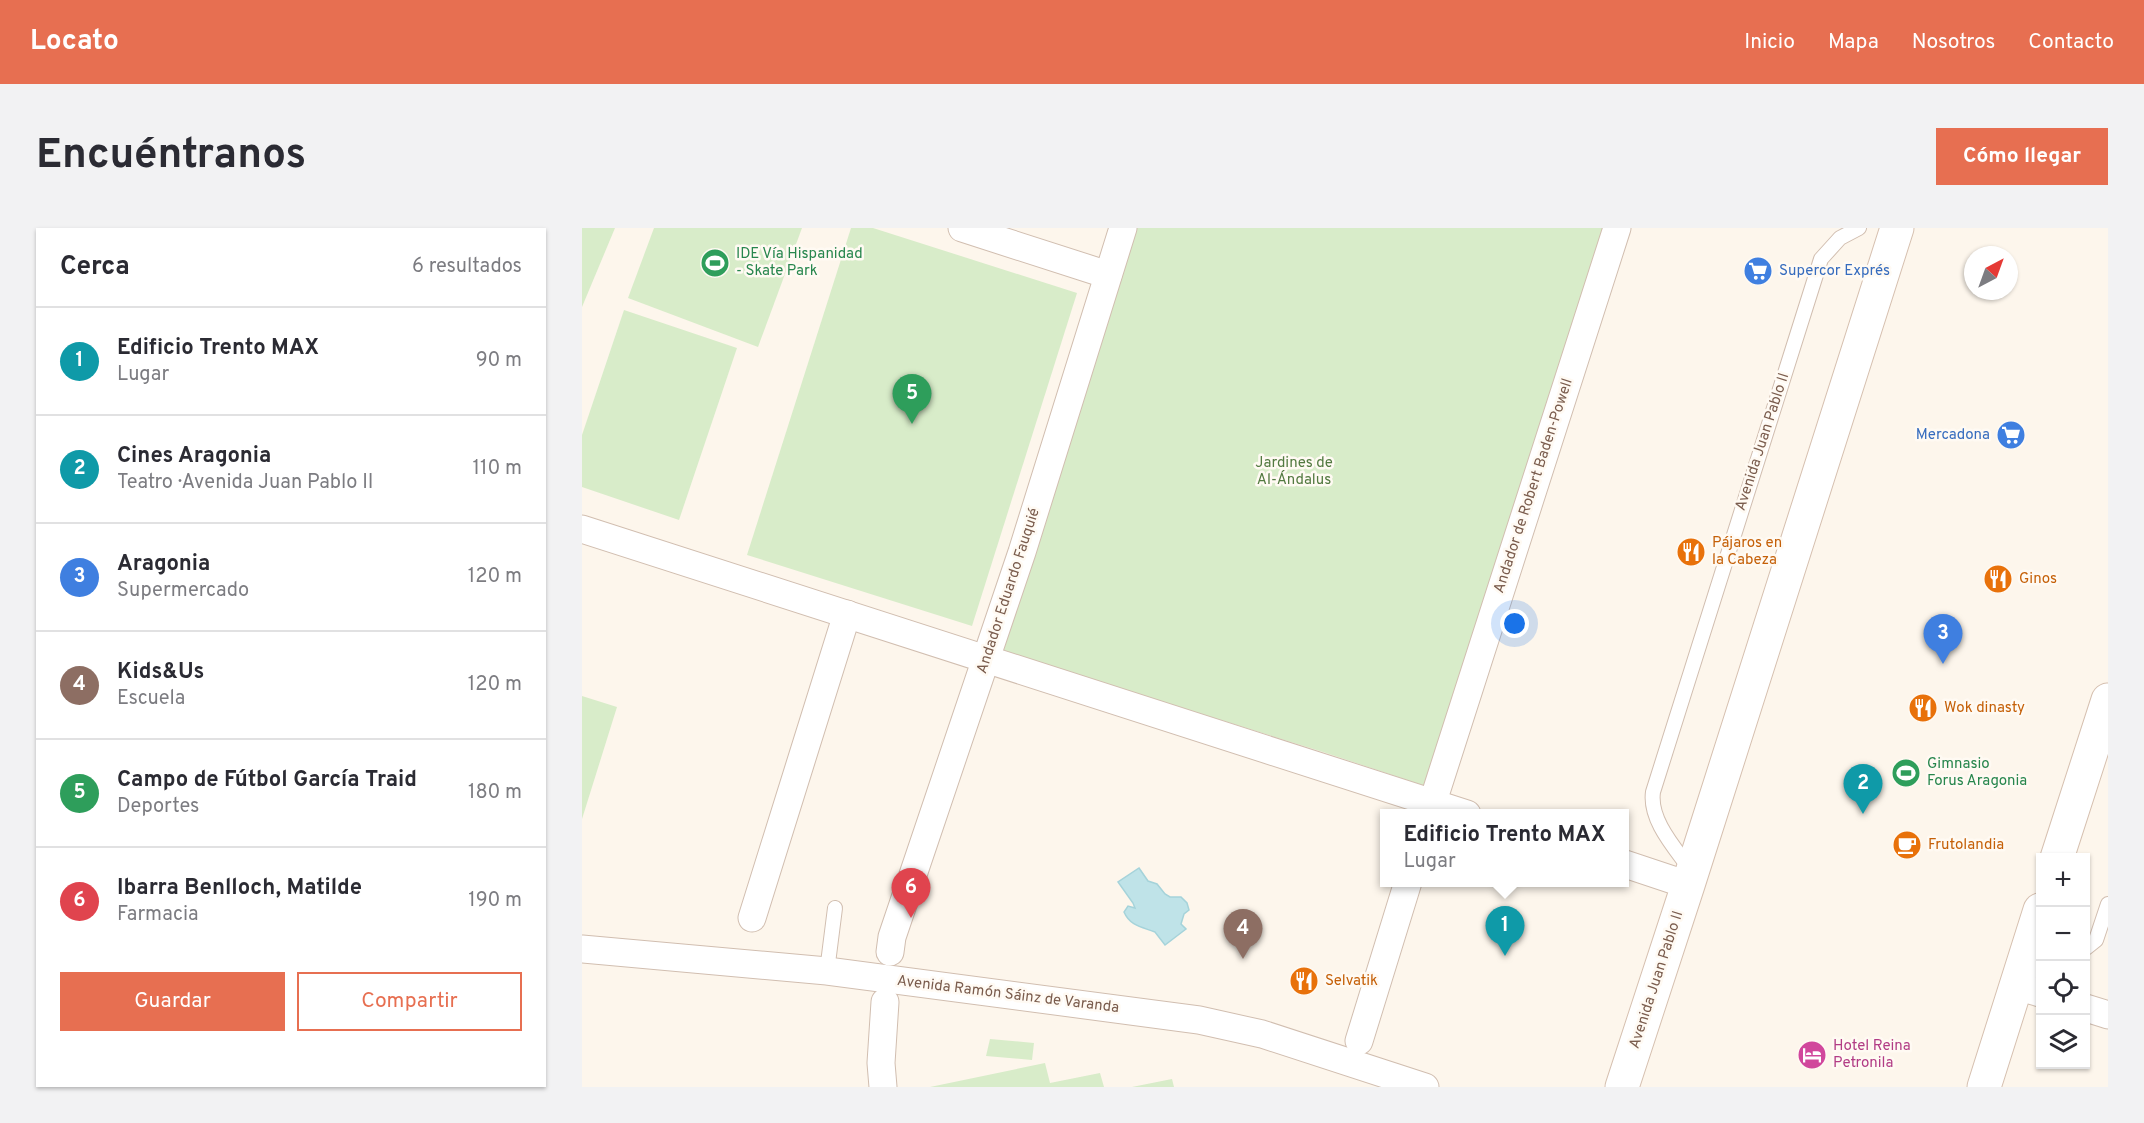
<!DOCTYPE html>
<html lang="es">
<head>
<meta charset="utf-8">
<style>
	:root { --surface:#fff; --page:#f2f2f3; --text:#2b2b33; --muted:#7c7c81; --line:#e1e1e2; --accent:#e76f51 }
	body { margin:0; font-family:Overpass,sans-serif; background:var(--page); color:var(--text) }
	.controls { position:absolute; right:18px; bottom:18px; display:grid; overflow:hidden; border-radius:0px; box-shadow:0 2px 4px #0004 }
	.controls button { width:54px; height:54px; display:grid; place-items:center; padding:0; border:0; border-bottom:2px solid var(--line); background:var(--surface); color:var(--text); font:30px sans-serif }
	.compass { position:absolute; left:1382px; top:18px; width:54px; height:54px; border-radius:50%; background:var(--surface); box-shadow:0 2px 4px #0004; rotate:41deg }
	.you { position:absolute; left:933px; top:396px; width:21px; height:21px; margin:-15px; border:4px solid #fff; border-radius:50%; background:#1a73e8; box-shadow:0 0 0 9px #1a73e833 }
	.badge { display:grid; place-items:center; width:39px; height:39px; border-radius:50%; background:var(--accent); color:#fff; font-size:20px; font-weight:700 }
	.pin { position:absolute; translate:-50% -50px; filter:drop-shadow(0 2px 3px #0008) }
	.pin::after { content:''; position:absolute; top:32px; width:21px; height:18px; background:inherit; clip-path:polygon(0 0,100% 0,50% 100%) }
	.popup { position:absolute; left:798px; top:581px; width:249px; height:78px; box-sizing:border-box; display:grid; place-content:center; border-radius:0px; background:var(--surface); filter:drop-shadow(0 2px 4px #0005); font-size:20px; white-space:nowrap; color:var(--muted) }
	.popup b { font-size:22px; color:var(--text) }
	.popup::after { content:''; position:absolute; left:50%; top:100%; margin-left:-12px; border:12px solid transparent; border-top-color:var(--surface) }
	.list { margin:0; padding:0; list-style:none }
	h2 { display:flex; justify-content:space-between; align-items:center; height:78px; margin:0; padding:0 24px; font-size:26px }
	h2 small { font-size:20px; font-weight:400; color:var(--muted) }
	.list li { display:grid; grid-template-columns:39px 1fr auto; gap:18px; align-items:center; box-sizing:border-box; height:108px; padding:0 24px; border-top:2px solid var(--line) }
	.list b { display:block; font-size:22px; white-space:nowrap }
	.list p { margin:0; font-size:20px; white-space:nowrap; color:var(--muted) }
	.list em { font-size:20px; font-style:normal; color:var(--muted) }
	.actions { display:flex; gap:12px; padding:18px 24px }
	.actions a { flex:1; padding:14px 0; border:2px solid var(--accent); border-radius:0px; text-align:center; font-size:21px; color:var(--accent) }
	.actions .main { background:var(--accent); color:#fff }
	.icon { flex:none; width:33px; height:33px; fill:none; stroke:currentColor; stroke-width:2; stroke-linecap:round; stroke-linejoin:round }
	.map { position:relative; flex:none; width:1526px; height:859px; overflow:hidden; border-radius:0px }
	header { display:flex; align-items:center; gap:36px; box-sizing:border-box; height:84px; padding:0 30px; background:var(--accent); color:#fff }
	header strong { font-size:28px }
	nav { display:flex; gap:33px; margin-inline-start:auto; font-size:21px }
	.intro { display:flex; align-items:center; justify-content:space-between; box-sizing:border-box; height:144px; padding:0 36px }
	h1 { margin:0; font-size:42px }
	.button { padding:15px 27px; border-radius:0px; background:var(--accent); color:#fff; font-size:21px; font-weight:700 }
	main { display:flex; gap:36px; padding:0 36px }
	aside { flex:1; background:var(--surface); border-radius:0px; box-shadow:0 2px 4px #0004 }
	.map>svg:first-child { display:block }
</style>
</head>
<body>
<header>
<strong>Locato</strong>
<nav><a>Inicio</a><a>Mapa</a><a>Nosotros</a><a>Contacto</a></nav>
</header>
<div class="intro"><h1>Encuéntranos</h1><a class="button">Cómo llegar</a></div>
<main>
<aside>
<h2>Cerca<small>6 resultados</small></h2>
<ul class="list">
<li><span class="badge" style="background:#0f9aa8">1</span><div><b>Edificio Trento MAX</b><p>Lugar</p></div><em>90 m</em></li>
<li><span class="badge" style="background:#0f9aa8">2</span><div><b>Cines Aragonia</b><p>Teatro · Avenida Juan Pablo II</p></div><em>110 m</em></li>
<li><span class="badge" style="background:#3f7fe0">3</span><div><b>Aragonia</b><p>Supermercado</p></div><em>120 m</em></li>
<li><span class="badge" style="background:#8d6e63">4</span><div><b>Kids&amp;Us</b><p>Escuela</p></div><em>120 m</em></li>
<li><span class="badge" style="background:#2e9e5b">5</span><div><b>Campo de Fútbol García Traid</b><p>Deportes</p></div><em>180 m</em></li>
<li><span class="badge" style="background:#e0444e">6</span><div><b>Ibarra Benlloch, Matilde</b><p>Farmacia</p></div><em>190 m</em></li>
</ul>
<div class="actions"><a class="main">Guardar</a><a>Compartir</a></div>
</aside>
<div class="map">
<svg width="1526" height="859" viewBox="0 0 1526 859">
	<rect width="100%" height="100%" fill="#fdf6ec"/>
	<g fill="#d8ecc9">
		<path d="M0,0h33l-33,79z"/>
		<path d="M72,0h148l-44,119 -130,-49z"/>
		<path d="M269,0h22l204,65 -105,333 -225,-71z"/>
		<path d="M552,0h473l-176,560 -108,-36 -320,-100z"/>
		<path d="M42,82l113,38 -58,172 -97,-33v-52z"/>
		<path d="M0,468l35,11 -35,112z"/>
		<path d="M408,811l44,4 -2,17 -46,-4z"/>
		<path d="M463,835l5,20 50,-10 4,14h-174z"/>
		<path d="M590,851l2,8h-42z"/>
	</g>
	<path fill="#bfe3e8" stroke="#a5d3da" stroke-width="1.5" d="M557,640l9,13 9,3 8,10 5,3h11l6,6 2,7 -5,4 -3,10 5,5 -21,16 -10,-13c-13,-5 -25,-6 -31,-20l4,-6 7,2 -2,-5 -15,-21z"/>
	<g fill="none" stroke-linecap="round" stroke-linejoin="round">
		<g stroke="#d1beb0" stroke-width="16">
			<g id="lane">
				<path d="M1108,641c-15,-21 -41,-49 -37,-77l168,-533 19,-21 19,-10"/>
				<path d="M1504,720l10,-8 12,-36"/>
				<path d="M245,743l8,-63"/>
			</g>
		</g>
		<g stroke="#d1beb0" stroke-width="29">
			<g id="street">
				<path d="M380,0l146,47"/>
				<path d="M0,301l885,285"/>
				<path d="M847,586l188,-586"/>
				<path d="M1043,636l63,21"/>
				<path d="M170,690l95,-304"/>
				<path d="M0,721l245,22 372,49 63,14 163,53"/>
				<path d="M308,724l2,-15 130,-385 101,-324"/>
				<path d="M1434,758l24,7"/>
				<path d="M1504,780l22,7"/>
				<path d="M777,813l49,-159"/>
				<path d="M301,859l-2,-24 4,-61"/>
			</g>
		</g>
		<g stroke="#d6c0b0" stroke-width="35">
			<g id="secondary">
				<path d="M1475,630l51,-158"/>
				<path d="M1040,859l66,-202 209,-657"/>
				<path d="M1402,859l56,-177"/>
			</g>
		</g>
		<use href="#lane" stroke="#fff" stroke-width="14"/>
		<use href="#street" stroke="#fff" stroke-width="27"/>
		<use href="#secondary" stroke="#fff" stroke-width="33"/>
	</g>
	<defs>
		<g id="stadium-disc" transform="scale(1.5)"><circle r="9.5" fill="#2e9e5b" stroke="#fffaf3"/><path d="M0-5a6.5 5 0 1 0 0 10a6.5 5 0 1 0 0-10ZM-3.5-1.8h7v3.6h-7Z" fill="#fff"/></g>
		<g id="supermarket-disc" transform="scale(1.5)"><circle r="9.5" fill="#3f7fe0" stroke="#fffaf3"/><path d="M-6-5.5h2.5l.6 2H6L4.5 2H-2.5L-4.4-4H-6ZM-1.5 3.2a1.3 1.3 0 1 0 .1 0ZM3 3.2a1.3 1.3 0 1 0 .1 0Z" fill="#fff"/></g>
		<g id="restaurant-disc" transform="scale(1.5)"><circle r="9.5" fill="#e8710a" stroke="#fffaf3"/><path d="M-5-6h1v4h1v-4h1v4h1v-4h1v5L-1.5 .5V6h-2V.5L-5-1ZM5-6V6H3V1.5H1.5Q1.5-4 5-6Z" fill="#fff"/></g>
		<g id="cafe-disc" transform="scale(1.5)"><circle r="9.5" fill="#e8710a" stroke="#fffaf3"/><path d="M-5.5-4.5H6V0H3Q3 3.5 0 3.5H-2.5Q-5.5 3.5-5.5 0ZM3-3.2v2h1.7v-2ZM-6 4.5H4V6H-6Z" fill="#fff"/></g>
		<g id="hotel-disc" transform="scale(1.5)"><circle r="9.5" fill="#d1479c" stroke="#fffaf3"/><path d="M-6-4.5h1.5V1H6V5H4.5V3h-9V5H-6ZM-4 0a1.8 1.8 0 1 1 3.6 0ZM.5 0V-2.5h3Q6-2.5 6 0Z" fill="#fff"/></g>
	</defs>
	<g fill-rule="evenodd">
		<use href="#stadium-disc" x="133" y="35"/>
		<use href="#supermarket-disc" x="1176" y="43"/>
		<use href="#supermarket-disc" x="1429" y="207"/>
		<use href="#restaurant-disc" x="1109" y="324"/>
		<use href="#restaurant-disc" x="1416" y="351"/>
		<use href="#restaurant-disc" x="1341" y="480"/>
		<use href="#stadium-disc" x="1324" y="545"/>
		<use href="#cafe-disc" x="1325" y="617"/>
		<use href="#restaurant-disc" x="722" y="753"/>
		<use href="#hotel-disc" x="1230" y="827"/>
	</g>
	<g text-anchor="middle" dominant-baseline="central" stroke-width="5" stroke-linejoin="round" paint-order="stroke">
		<g font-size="15" fill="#27864d" stroke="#fffaf3" text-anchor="start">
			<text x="154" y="26">IDE Vía Hispanidad<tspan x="154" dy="17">- Skate Park</tspan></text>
			<text x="1345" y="536">Gimnasio<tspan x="1345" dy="17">Forus Aragonia</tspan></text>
		</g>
		<g font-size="15" fill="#366cbe" stroke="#fffaf3" text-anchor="start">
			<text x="1197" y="43">Supercor Exprés</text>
			<text x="1408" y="207" text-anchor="end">Mercadona</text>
		</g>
		<g font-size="15" fill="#7a5c4d" stroke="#fffaf3">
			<text transform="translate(1181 214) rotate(-72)">Avenida Juan Pablo II</text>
			<text transform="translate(952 258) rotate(-72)">Andador de Robert Baden-Powell</text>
			<text transform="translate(427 363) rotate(-72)">Andador Eduardo Fauquié</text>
			<text transform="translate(1075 752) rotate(-72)">Avenida Juan Pablo II</text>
			<text transform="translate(426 767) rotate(7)">Avenida Ramón Sáinz de Varanda</text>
		</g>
		<g font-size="15" fill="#537a41" stroke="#fffaf3">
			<text x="712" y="235">Jardines de<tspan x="712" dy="17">Al-Ándalus</tspan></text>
		</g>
		<g font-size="15" fill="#c56008" stroke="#fffaf3" text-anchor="start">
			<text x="1130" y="315">Pájaros en<tspan x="1130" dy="17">la Cabeza</tspan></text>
			<text x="1437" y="351">Ginos</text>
			<text x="1362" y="480">Wok dinasty</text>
			<text x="1346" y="617">Frutolandia</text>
			<text x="743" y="753">Selvatik</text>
		</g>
		<g font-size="15" fill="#b23c85" stroke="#fffaf3" text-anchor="start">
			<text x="1251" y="818">Hotel Reina<tspan x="1251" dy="17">Petronila</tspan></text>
		</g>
	</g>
</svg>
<div class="controls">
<button>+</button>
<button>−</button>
<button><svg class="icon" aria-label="locate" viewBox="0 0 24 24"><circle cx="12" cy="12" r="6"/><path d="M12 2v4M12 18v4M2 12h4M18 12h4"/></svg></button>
<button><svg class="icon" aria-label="layers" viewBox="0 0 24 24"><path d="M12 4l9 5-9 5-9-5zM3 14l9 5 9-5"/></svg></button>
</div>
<svg class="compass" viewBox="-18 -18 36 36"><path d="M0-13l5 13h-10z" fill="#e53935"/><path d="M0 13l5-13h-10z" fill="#7c7c81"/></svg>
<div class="you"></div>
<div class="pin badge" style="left:923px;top:728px;background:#0f9aa8">1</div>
<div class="popup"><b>Edificio Trento MAX</b>Lugar</div>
<div class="pin badge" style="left:1281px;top:586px;background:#0f9aa8">2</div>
<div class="pin badge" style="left:1361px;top:436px;background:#3f7fe0">3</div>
<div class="pin badge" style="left:661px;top:731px;background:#8d6e63">4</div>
<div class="pin badge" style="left:330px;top:196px;background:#2e9e5b">5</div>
<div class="pin badge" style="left:329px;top:690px;background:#e0444e">6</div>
</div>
</main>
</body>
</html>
